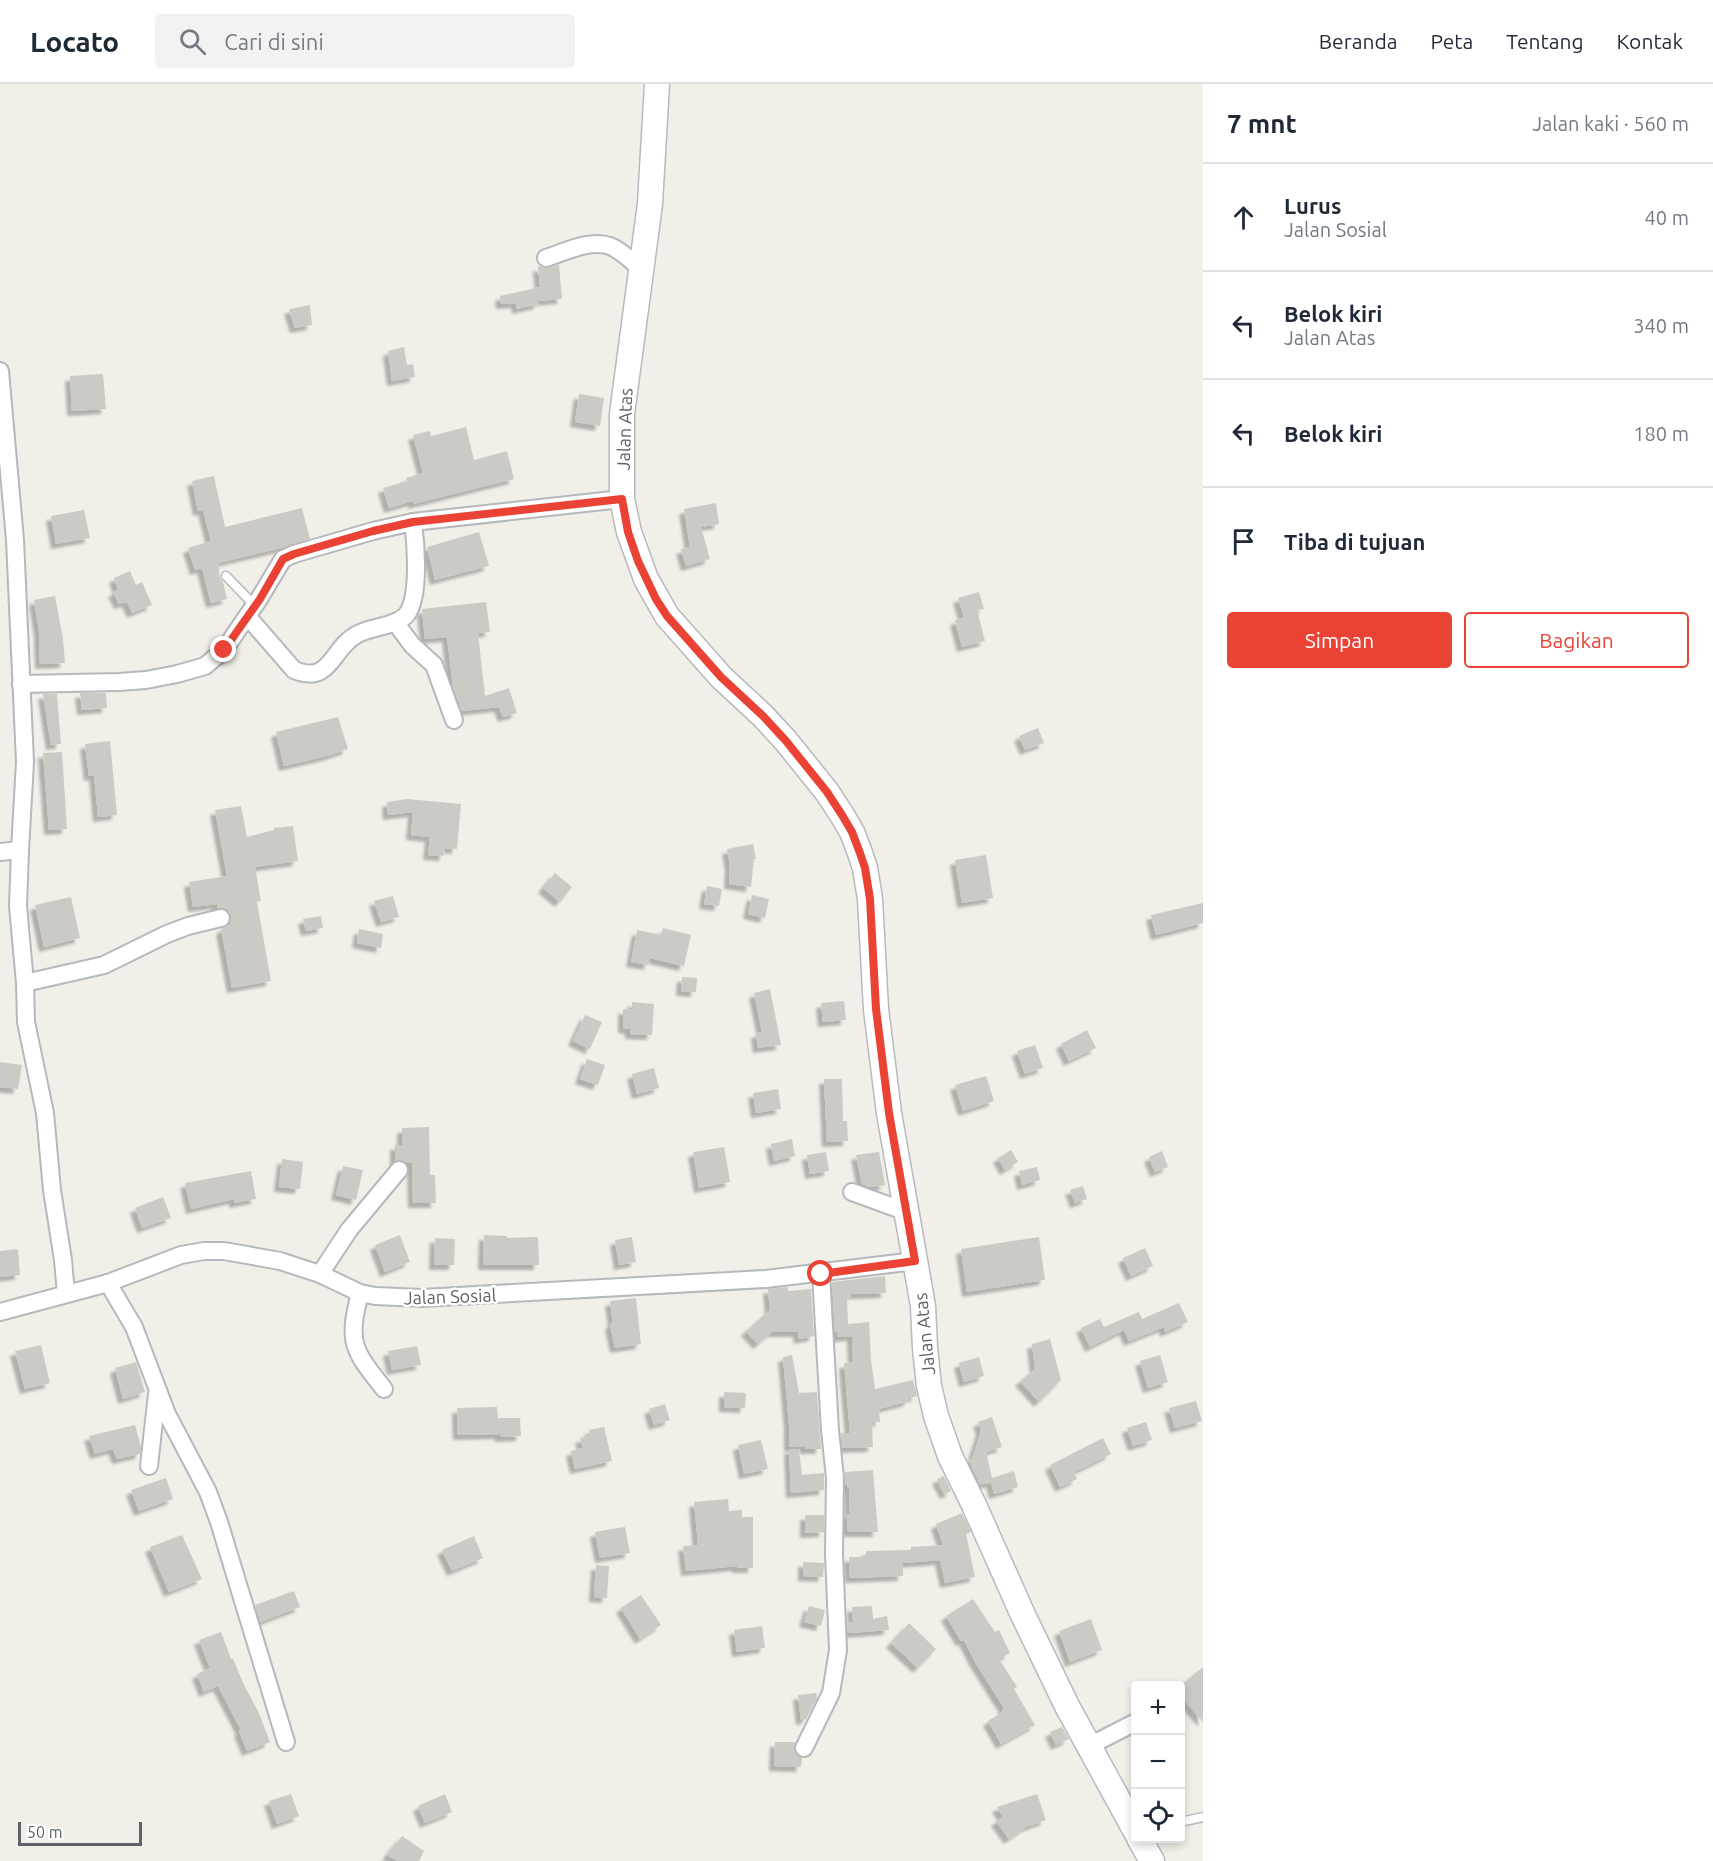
<!DOCTYPE html>
<html lang="id">
<head>
<meta charset="utf-8">
<style>
	:root { --surface:#fff; --page:#f2f2f3; --text:#1f2937; --muted:#747a83; --line:#e0e1e3; --accent:#ea4335 }
	body { margin:0; font-family:Ubuntu,sans-serif; background:var(--page); color:var(--text) }
	.controls { position:absolute; right:18px; bottom:18px; display:grid; overflow:hidden; border-radius:6px; box-shadow:0 3px 9px #0003 }
	.controls button { width:54px; height:54px; display:grid; place-items:center; padding:0; border:0; border-bottom:2px solid var(--line); background:var(--surface); color:var(--text); font:30px sans-serif }
	.scale { position:absolute; left:18px; bottom:15px; width:124px; box-sizing:border-box; padding-left:6px; border:3px solid #5f6368; border-top:0; font-size:16px; line-height:21px; white-space:nowrap; color:#5f6368; -webkit-text-stroke:4px #fff; paint-order:stroke }
	.stop { position:absolute; width:18px; height:18px; margin:-14px; border:4px solid #ea4335; border-radius:50%; background:#fff }
	.stop.end { background:#ea4335; border-color:#fff; box-shadow:0 2px 6px #0008 }
	.list { margin:0; padding:0; list-style:none }
	h2 { display:flex; justify-content:space-between; align-items:center; height:78px; margin:0; padding:0 24px; font-size:26px }
	h2 small { font-size:20px; font-weight:400; color:var(--muted) }
	.list li { display:grid; grid-template-columns:39px 1fr auto; gap:18px; align-items:center; box-sizing:border-box; height:108px; padding:0 24px; border-top:2px solid var(--line) }
	.list b { display:block; font-size:22px; white-space:nowrap }
	.list p { margin:0; font-size:20px; white-space:nowrap; color:var(--muted) }
	.list em { font-size:20px; font-style:normal; color:var(--muted) }
	.actions { display:flex; gap:12px; padding:18px 24px }
	.actions a { flex:1; padding:14px 0; border:2px solid var(--accent); border-radius:6px; text-align:center; font-size:21px; color:var(--accent) }
	.actions .main { background:var(--accent); color:#fff }
	.icon { flex:none; width:33px; height:33px; fill:none; stroke:currentColor; stroke-width:2; stroke-linecap:round; stroke-linejoin:round }
	.map { position:relative; flex:none; width:1203px; height:1777px; overflow:hidden }
	header { display:flex; align-items:center; gap:36px; box-sizing:border-box; height:84px; padding:0 30px; background:var(--surface); border-bottom:2px solid var(--line) }
	header strong { font-size:28px }
	nav { display:flex; gap:33px; margin-inline-start:auto; font-size:21px }
	.search { width:420px; height:54px; background:var(--page); display:flex; align-items:center; gap:15px; box-sizing:border-box; padding:0 21px; border-radius:6px; color:var(--muted); font-size:22px }
	main { display:flex }
	aside { flex:1; background:var(--surface) }
	.map>svg:first-child { display:block }
</style>
</head>
<body>
<header>
<strong>Locato</strong>
<div class="search"><svg class="icon" aria-label="search" viewBox="0 0 24 24"><circle cx="10" cy="10" r="6"/><path d="M15 15l6 6"/></svg>Cari di sini</div>
<nav><a>Beranda</a><a>Peta</a><a>Tentang</a><a>Kontak</a></nav>
</header>
<main>
<div class="map">
<svg width="1203" height="1777" viewBox="0 0 1203 1777">
	<defs>
		<filter id="shadow"><feDropShadow dx="-5" dy="5" stdDeviation="1.5" flood-color="#0004"/></filter>
	</defs>
	<rect width="100%" height="100%" fill="#f1efe8"/>
	<g fill="#cccac5" filter="url(#shadow)">
		<path d="M559,181l3,34 -24,2 1,3 -22,5 -1,-6 -15,1 -1,-8 40,-9 -2,-21 7,2z"/>
		<path d="M310,221l2,20 -17,3 -6,-19z"/>
		<path d="M404,263l3,18 6,-1 2,13 -23,4 -4,-30z"/>
		<path d="M103,290l3,35 -34,2 -2,-35z"/>
		<path d="M579,310l25,4 -4,28 -25,-4z"/>
		<path d="M466,343l8,33 33,-9 7,28 -101,25v-3l-24,7 -6,-20 24,-7 -1,-3 17,-5 -10,-38 17,-4 1,5z"/>
		<path d="M214,392l11,51 77,-19 8,31 -29,9 -63,15 2,15 3,4 4,17 -16,4 -9,-35 -7,2 -7,-22 23,-7 -8,-31 -5,1 -6,-30z"/>
		<path d="M716,419l3,21 -18,3 9,32 -24,7 -5,-17 9,-2 -6,-38z"/>
		<path d="M84,426l6,28 -34,6 -5,-28z"/>
		<path d="M479,448l10,34 -54,14 -8,-33z"/>
		<path d="M130,487l6,14 6,-3 10,23 -20,8 -5,-11 -8,2 -6,-12 5,-2 -4,-12z"/>
		<path d="M979,508l5,17 -7,1 8,31 -23,6 -7,-27 9,-2 -6,-20z"/>
		<path d="M55,512l8,43 2,24 -25,1 -1,-33 -5,-31z"/>
		<path d="M486,518l4,30 -12,1 7,63 24,-8 8,25 -14,4 -4,-10 -37,4 -9,-24 -6,-50 -22,2 -3,-30z"/>
		<path d="M80,609h26l1,15 -25,2z"/>
		<path d="M43,610h14l4,50 -10,1z"/>
		<path d="M338,633l10,32 -21,7 -43,10 -8,-34z"/>
		<path d="M1038,644l6,15 -19,7 -6,-14z"/>
		<path d="M110,657l7,74 -19,2 -4,-42 -5,1 -4,-32z"/>
		<path d="M62,668l5,77 -18,1 -6,-77z"/>
		<path d="M407,715l54,5 -4,45 -12,-1 -1,8 -16,-1 2,-18 -19,-2 2,-23 -25,3 -1,-13z"/>
		<path d="M241,722l6,31 27,-7v-2l19,-2 5,35 -43,6 6,34 -4,1 14,79 -39,7 -11,-59 8,-4 2,-5v-5l-7,-7h-7v-4l-24,3 -4,-25 38,-6 -12,-66z"/>
		<path d="M753,760l3,15h-2l-3,28 -22,-3 1,-18 -3,-17z"/>
		<path d="M986,771l7,43 -31,5 -7,-43z"/>
		<path d="M555,789l17,14 -12,15 -17,-14z"/>
		<path d="M707,802l15,3 -3,17 -15,-2z"/>
		<path d="M752,811l17,4 -4,19 -17,-4z"/>
		<path d="M393,812l6,21 -18,5 -7,-21z"/>
		<path d="M71,813l9,41 -36,9 -9,-42z"/>
		<path d="M1203,819v20l-47,12 -5,-20z"/>
		<path d="M321,832l2,12 -17,3 -3,-12z"/>
		<path d="M663,844l28,7 -7,31 -34,-8 -1,7 -18,-3 6,-32 24,5z"/>
		<path d="M359,845l24,5 -2,14 -24,-5z"/>
		<path d="M682,893l15,1 -1,14 -15,-1z"/>
		<path d="M770,905l11,56 -23,3 -2,-15 6,-1 -8,-39z"/>
		<path d="M844,917l2,19 -23,2 -2,-19z"/>
		<path d="M632,918l22,2 -2,31 -22,-1v-5l-7,-1v-19l9,1z"/>
		<path d="M585,931l17,7 -12,27 -17,-8z"/>
		<path d="M1087,946l9,18 -27,13 -8,-17z"/>
		<path d="M1035,961l8,23 -18,6 -8,-23z"/>
		<path d="M587,975l18,6 -7,20 -18,-6z"/>
		<path d="M0,978l22,3 -4,24 -18,-2z"/>
		<path d="M654,984l5,20 -22,6 -5,-20z"/>
		<path d="M986,992l8,25 -31,10 -8,-26z"/>
		<path d="M824,995h18l1,42h4l1,20 -21,1z"/>
		<path d="M778,1005l3,20 -25,4 -3,-20z"/>
		<path d="M429,1043l1,48h5l1,28h-23l-1,-40h-5l-7,-3 -5,1v-16h7v-17z"/>
		<path d="M792,1055l3,17 -21,5 -3,-17z"/>
		<path d="M724,1063l6,35 -31,6 -6,-36z"/>
		<path d="M1011,1066l7,12 -13,8 -7,-12z"/>
		<path d="M1162,1067l6,16 -13,5 -6,-15z"/>
		<path d="M826,1068l3,19 -19,3 -3,-19z"/>
		<path d="M879,1068l6,33 -15,2 -8,-3 -6,-29z"/>
		<path d="M282,1075l21,3 -3,27 -21,-2z"/>
		<path d="M343,1082l20,4 -7,30 -20,-5z"/>
		<path d="M1037,1083l3,13 -18,5 -3,-14z"/>
		<path d="M251,1087l5,28 -22,4v-4l-43,10 -6,-26z"/>
		<path d="M1083,1102l4,13 -12,4 -5,-13z"/>
		<path d="M163,1113l8,21 -29,10 -7,-20z"/>
		<path d="M400,1151l10,27 -25,10 -10,-27z"/>
		<path d="M484,1151l23,1v2l31,-1 1,28h-56z"/>
		<path d="M632,1153l4,25 -17,3 -4,-25z"/>
		<path d="M1039,1153l6,43 -78,12 -6,-43z"/>
		<path d="M435,1154l20,1 -1,26h-20z"/>
		<path d="M1145,1164l8,18 -22,10 -8,-18z"/>
		<path d="M18,1165l2,26 -20,2v-26z"/>
		<path d="M885,1192l1,17 -35,1v4h-4l1,26 21,-2 2,38 4,29 38,-9 4,16 -8,2v3l-30,8 1,13h-8l1,25 -31,1 -1,-15h9l-6,-70 9,-1 -1,-26 -15,1v-6l-2,1 -3,-50z"/>
		<path d="M788,1203v4l23,-2 3,47 -15,3 -1,-7h-26l-14,12 -12,-13 24,-21 -2,-21z"/>
		<path d="M636,1214l5,46 -26,4 -5,-24 3,-1 -3,-22z"/>
		<path d="M1179,1219l9,19 -23,10 -1,-5 -35,14 -5,-11 -34,17 -9,-19 19,-9 4,8 35,-15 3,7z"/>
		<path d="M1050,1255l11,41 -22,22 -19,-21 15,-12 -3,-25z"/>
		<path d="M41,1261l9,38 -25,6 -10,-38z"/>
		<path d="M417,1262l4,19 -29,5 -4,-19z"/>
		<path d="M792,1271l7,38 18,-1 4,57h-16v-3l-16,1v-23l-6,-67z"/>
		<path d="M1160,1271l8,27 -20,6 -8,-27z"/>
		<path d="M979,1273l5,19 -20,6 -5,-19z"/>
		<path d="M136,1278l9,30 -22,7 -8,-31z"/>
		<path d="M724,1308l22,1 -1,15 -21,-1z"/>
		<path d="M1196,1317l6,20 -27,7 -6,-20z"/>
		<path d="M665,1320l5,16 -16,5 -5,-16z"/>
		<path d="M497,1323l1,11h22l1,18 -21,1v-3l-42,1 -1,-27z"/>
		<path d="M992,1333l10,30 -16,5 6,26 22,-7 4,16 -24,7 -3,-12 -11,3 -11,-25 3,-1 9,-29 -3,-8z"/>
		<path d="M1146,1338l6,18 -19,6 -6,-18z"/>
		<path d="M135,1341l6,22 -1,7 -23,5 -4,-10 -18,5 -6,-18z"/>
		<path d="M604,1343l8,34 -37,8 -4,-18 12,-3 -3,-10 11,-2 -2,-6z"/>
		<path d="M1103,1354l8,16 -37,18 3,7 -17,8 -10,-22z"/>
		<path d="M761,1356l7,29 -24,5 -6,-29z"/>
		<path d="M789,1365h10l3,26 22,-2v17l-33,3z"/>
		<path d="M873,1386l5,62h-30l-1,-18h3l-1,-26h-2v-3h-2v-13z"/>
		<path d="M944,1392l7,15 -6,3 -8,-15z"/>
		<path d="M166,1394l7,21 -34,12 -8,-21z"/>
		<path d="M728,1415l1,12 13,-1v7h11v51h-16v-2l-51,5 -3,-25 15,-1 -4,-43z"/>
		<path d="M962,1429l9,19 -5,2 9,43 -30,6 -5,-23 -37,3v13l-53,2 -1,-21h17v-6l45,-1v-3l32,-2 -7,-21z"/>
		<path d="M805,1431h19v17l-19,1z"/>
		<path d="M625,1443l5,26 -30,5 -5,-26z"/>
		<path d="M182,1451l20,44 -33,13 -19,-45z"/>
		<path d="M474,1452l9,22 -31,13 -10,-21z"/>
		<path d="M803,1478l21,1 -1,14 -20,-1z"/>
		<path d="M596,1481l13,1 -2,32 -13,-1z"/>
		<path d="M294,1507l6,16 -40,15 -5,-17z"/>
		<path d="M641,1511l20,30 -21,14 -19,-31z"/>
		<path d="M973,1515l22,33 4,-2 11,23 -11,6 18,28 -3,2 21,36 -34,19 -13,-23 15,-9 -1,-1 2,-3 -29,-46 -11,-22 -3,1 -15,-25z"/>
		<path d="M809,1522l16,4 -4,16 -17,-4z"/>
		<path d="M872,1522l1,13 14,-3 2,14 -41,3 -1,-10 6,-1 -1,-15z"/>
		<path d="M1091,1535l11,31 -32,12 -11,-31z"/>
		<path d="M909,1539l27,26 -18,19 -27,-25z"/>
		<path d="M762,1542l3,22 -28,4 -3,-22z"/>
		<path d="M221,1548l10,27h2l11,26 15,28 11,29 -23,9 -8,-20 2,-1 -23,-44 -14,6 -7,-18 13,-6 -11,-28z"/>
		<path d="M1203,1583v55l-23,-27v-9z"/>
		<path d="M816,1609l1,5 -11,21 -5,1 -3,-25z"/>
		<path d="M1062,1643l7,12 -13,6 -6,-13z"/>
		<path d="M775,1658h20l-1,7 2,5 6,4 -1,9 -27,-1z"/>
		<path d="M291,1710l8,22 -22,8 -8,-23z"/>
		<path d="M445,1710l7,18 -27,11 -7,-17z"/>
		<path d="M1037,1710l9,26 -20,7 -17,12 -13,-18 7,-4 -6,-10z"/>
		<path d="M402,1752l22,15 -5,10h-21l-11,-6z"/>
	</g>
	<g fill="none" stroke-linecap="round" stroke-linejoin="round">
		<g stroke="#b5b8bc" stroke-width="11">
			<g id="lane">
				<path d="M226,492l29,30"/>
				<path d="M1180,1738l23,-5"/>
			</g>
		</g>
		<g stroke="#b5b8bc" stroke-width="20">
			<g id="street">
				<path d="M546,174c19,-6 44,-19 64,-12 11,4 21,15 30,22"/>
				<path d="M0,287l15,169 10,222 -5,88"/>
				<path d="M248,533l46,53c37,15 37,-21 62,-35 14,-9 41,-8 51,-21 13,-18 9,-70 6,-92"/>
				<path d="M395,538l17,23 22,20 20,55"/>
				<path d="M21,600l98,-2 27,-2 31,-6 28,-8 19,-16 35,-51 24,-40 11,-5 79,-23 40,-9 209,-23"/>
				<path d="M0,768l20,-2 -2,56 7,77 1,39 19,91 7,77 11,70 3,34"/>
				<path d="M25,899l79,-18 63,-31 21,-8 33,-8"/>
				<path d="M852,1108l55,20"/>
				<path d="M320,1190l29,-44 50,-60"/>
				<path d="M108,1199l26,44 33,87 41,78 11,30 67,220"/>
				<path d="M360,1209c-13,50 -7,57 24,96"/>
				<path d="M0,1228l108,-29 73,-28 23,-4h20l56,10 40,13 40,19 15,3 47,2 344,-19 149,-18"/>
				<path d="M149,1382l8,-72"/>
				<path d="M1089,1662l47,-24"/>
				<path d="M804,1664l27,-55 7,-43 -4,-96 1,-76 -5,-48 -9,-156"/>
			</g>
		</g>
		<g stroke="#b6babf" stroke-width="27">
			<g id="secondary">
				<path d="M657,0l-7,120 -28,210v85l7,33 17,47 21,37 54,61 42,39 23,25 41,51 15,23 10,17 8,21 5,15 5,31 6,110 13,104 34,193 2,42 4,38 7,30 14,40 24,49 49,110 44,91 69,126"/>
				<path d="M1139,1754l13,23"/>
			</g>
		</g>
		<use href="#lane" stroke="#fff" stroke-width="8"/>
		<use href="#street" stroke="#fff" stroke-width="16"/>
		<use href="#secondary" stroke="#fff" stroke-width="24"/>
	</g>
	<g fill="none" stroke-linecap="round" stroke-linejoin="round">
		<path stroke="#ea4335" stroke-width="8" d="M224,566l36,-51 23,-40 11,-5 79,-23 40,-9 209,-23 6,33 10,29 18,38 11,17 54,61 42,39 23,25 41,51 15,23 10,17 8,21 5,15 5,31 6,110 13,104 26,148 -94,13"/>
	</g>
	<g text-anchor="middle" dominant-baseline="central" stroke-width="5" stroke-linejoin="round" paint-order="stroke">
		<g font-size="18" fill="#5f6368" stroke="#fff">
			<text transform="translate(624 345) rotate(-88)">Jalan Atas</text>
			<text transform="translate(450 1212) rotate(-2)">Jalan Sosial</text>
			<text transform="translate(924 1250) rotate(-96)">Jalan Atas</text>
		</g>
	</g>
</svg>
<div class="controls">
<button>+</button>
<button>−</button>
<button><svg class="icon" aria-label="locate" viewBox="0 0 24 24"><circle cx="12" cy="12" r="6"/><path d="M12 2v4M12 18v4M2 12h4M18 12h4"/></svg></button>
</div>
<div class="scale">50 m</div>
<div class="stop" style="left:821px;top:1190px"></div>
<div class="stop end" style="left:224px;top:566px"></div>
</div>
<aside>
<h2>7 mnt<small>Jalan kaki · 560 m</small></h2>
<ul class="list">
<li><svg class="icon" aria-label="ahead" viewBox="0 0 24 24"><path d="M12 20V5M6 11l6-6 6 6"/></svg><div><b>Lurus</b><p>Jalan Sosial</p></div><em>40 m</em></li>
<li><svg class="icon" aria-label="left" viewBox="0 0 24 24"><path d="M17 20v-9H6M10 6l-5 5 5 5"/></svg><div><b>Belok kiri</b><p>Jalan Atas</p></div><em>340 m</em></li>
<li><svg class="icon" aria-label="left" viewBox="0 0 24 24"><path d="M17 20v-9H6M10 6l-5 5 5 5"/></svg><div><b>Belok kiri</b></div><em>180 m</em></li>
<li><svg class="icon" aria-label="arrive" viewBox="0 0 24 24"><path d="M6 21V4h12l-3 4 3 4H6"/></svg><div><b>Tiba di tujuan</b></div></li>
</ul>
<div class="actions"><a class="main">Simpan</a><a>Bagikan</a></div>
</aside>
</main>
</body>
</html>
